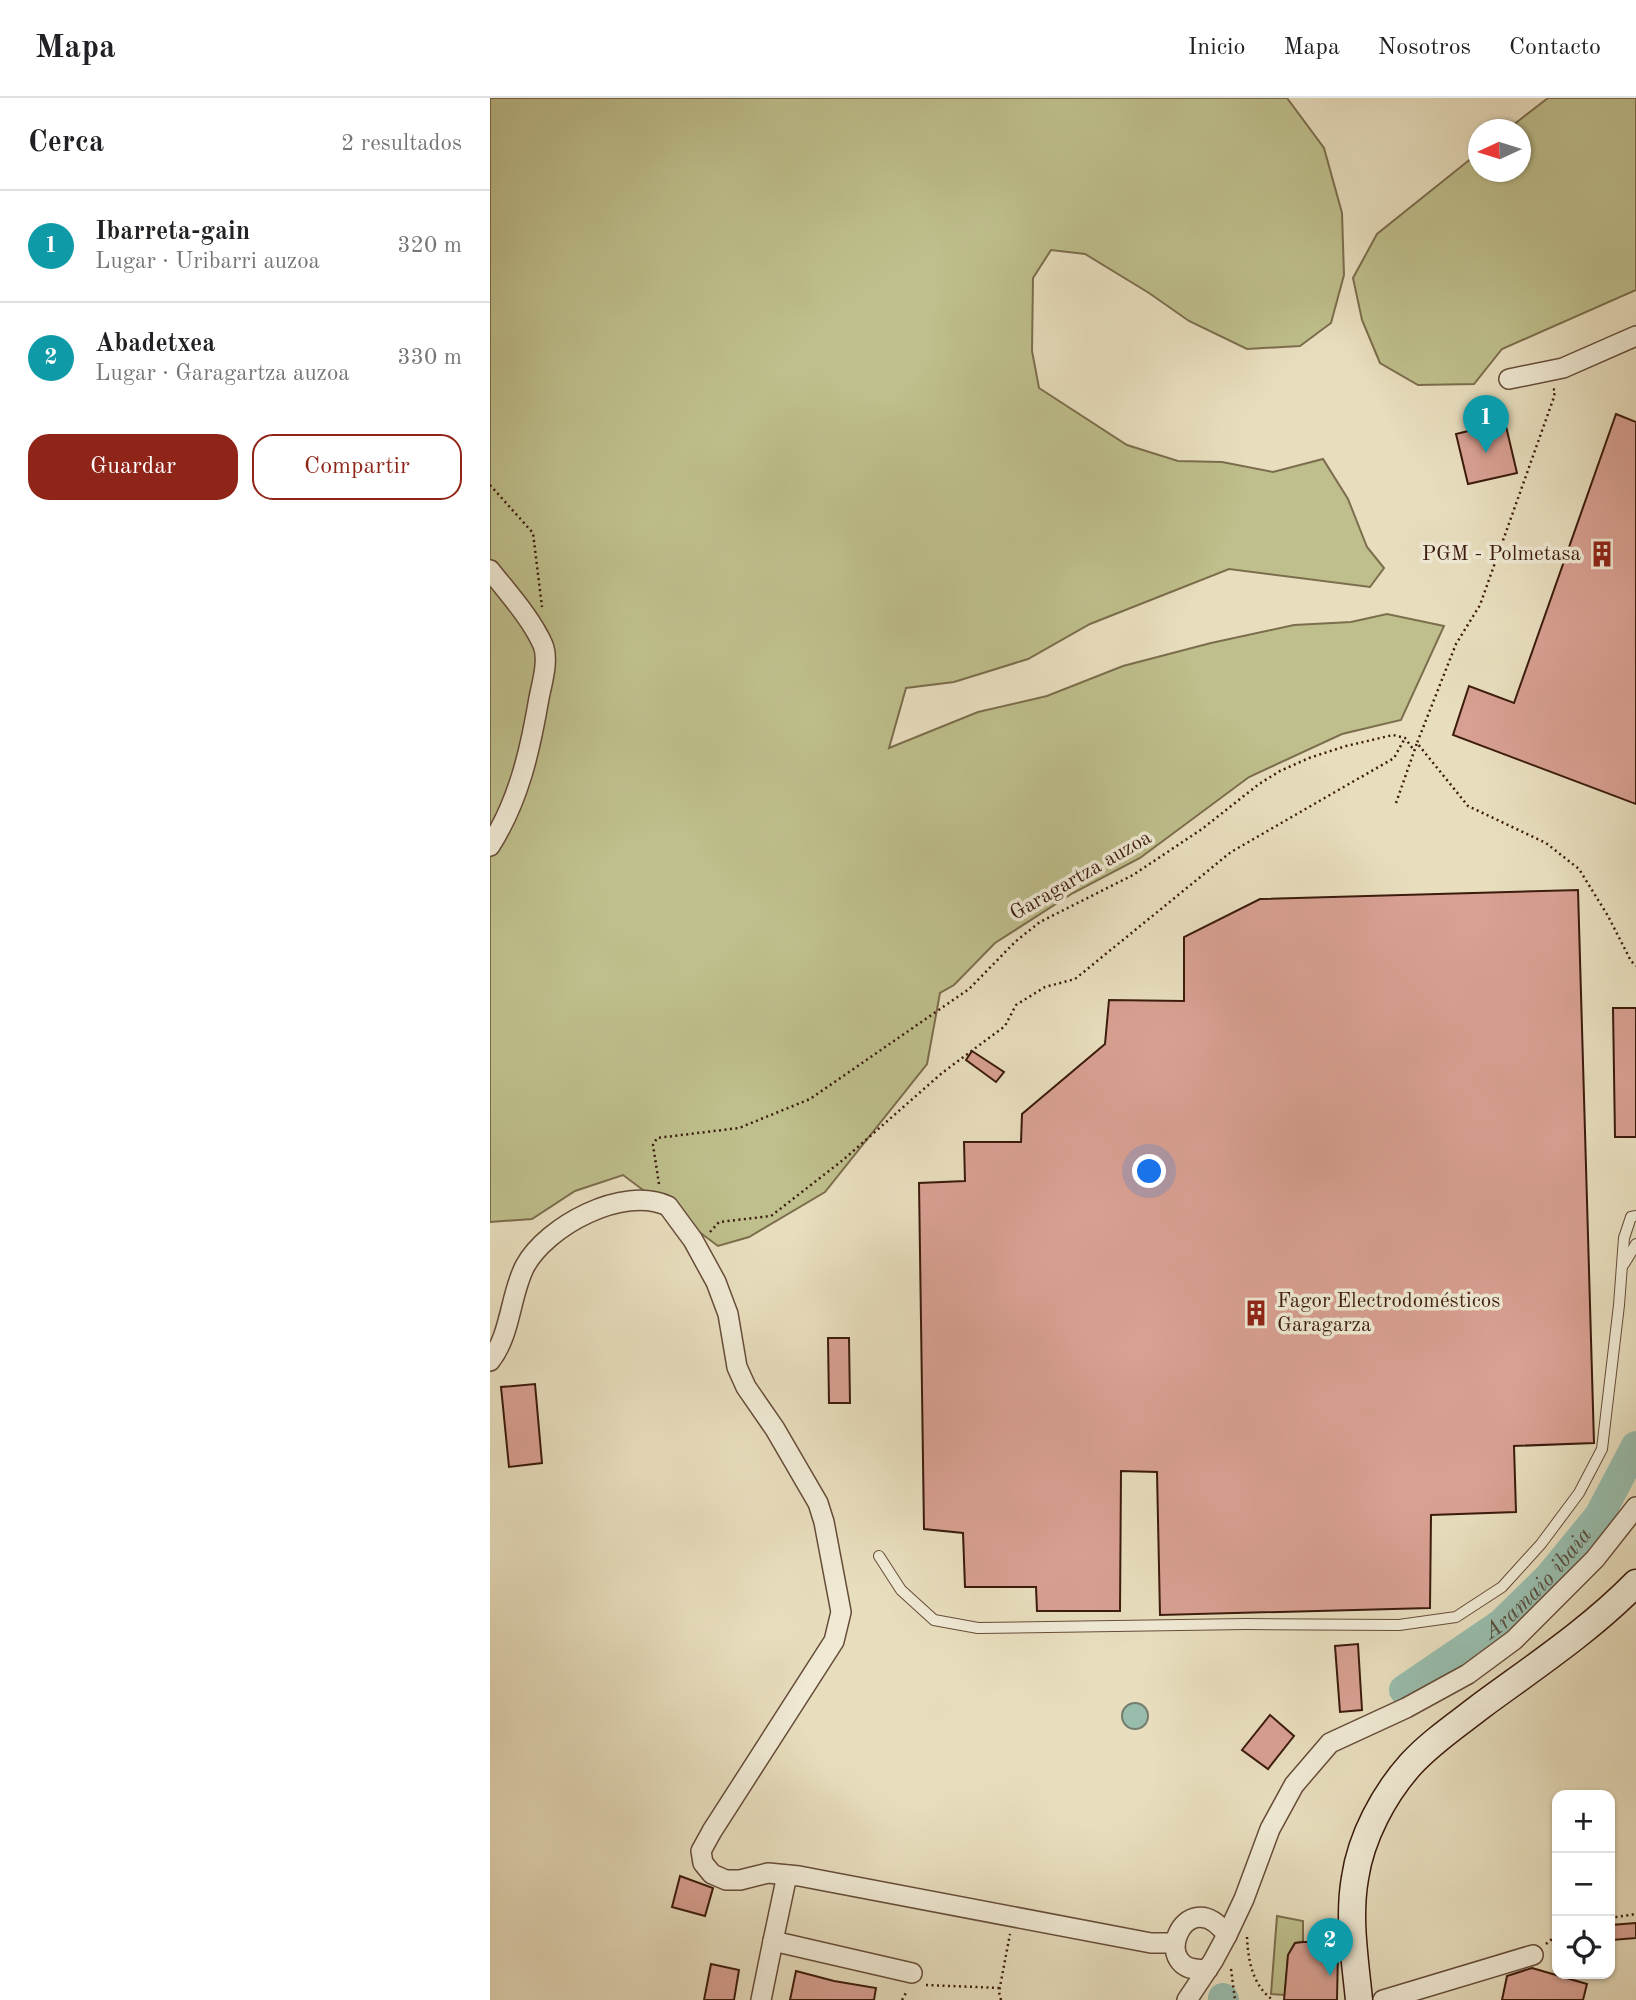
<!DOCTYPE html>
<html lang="es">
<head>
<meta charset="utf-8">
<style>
	:root { --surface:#fff; --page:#f2f2f2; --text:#202124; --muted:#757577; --line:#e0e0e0; --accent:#8f2418 }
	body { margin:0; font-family:"Old Standard TT",serif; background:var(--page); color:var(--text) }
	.controls { position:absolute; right:21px; bottom:21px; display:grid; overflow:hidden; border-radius:14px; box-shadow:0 2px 5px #0004 }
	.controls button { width:63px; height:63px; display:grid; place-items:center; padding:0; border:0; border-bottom:2px solid var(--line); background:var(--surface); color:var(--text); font:35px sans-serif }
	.compass { position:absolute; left:978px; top:21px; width:63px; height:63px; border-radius:50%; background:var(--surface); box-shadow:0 2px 5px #0004; rotate:266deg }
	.you { position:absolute; left:660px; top:1074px; width:24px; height:24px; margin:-18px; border:5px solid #fff; border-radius:50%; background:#1a73e8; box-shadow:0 0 0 10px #1a73e833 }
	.badge { display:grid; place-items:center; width:46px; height:46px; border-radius:50%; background:var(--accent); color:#fff; font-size:23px; font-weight:700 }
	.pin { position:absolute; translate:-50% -58px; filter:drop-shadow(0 2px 4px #0008) }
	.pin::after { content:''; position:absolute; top:37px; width:24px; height:21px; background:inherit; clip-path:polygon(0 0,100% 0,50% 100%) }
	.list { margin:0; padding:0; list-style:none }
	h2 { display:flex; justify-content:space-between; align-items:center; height:91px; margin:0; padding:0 28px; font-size:30px }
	h2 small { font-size:23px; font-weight:400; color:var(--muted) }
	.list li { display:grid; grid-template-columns:46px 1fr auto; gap:21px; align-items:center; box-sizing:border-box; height:112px; padding:0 28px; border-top:2px solid var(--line) }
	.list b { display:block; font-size:26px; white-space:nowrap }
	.list p { margin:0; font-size:23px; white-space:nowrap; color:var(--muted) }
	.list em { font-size:23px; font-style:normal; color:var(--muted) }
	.actions { display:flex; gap:14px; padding:21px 28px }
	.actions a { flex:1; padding:16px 0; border:2px solid var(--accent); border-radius:21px; text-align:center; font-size:24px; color:var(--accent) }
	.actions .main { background:var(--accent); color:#fff }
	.icon { flex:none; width:38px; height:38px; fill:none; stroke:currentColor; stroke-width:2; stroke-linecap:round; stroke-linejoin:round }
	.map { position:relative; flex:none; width:1146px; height:1902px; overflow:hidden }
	header { display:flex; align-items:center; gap:42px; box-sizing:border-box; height:98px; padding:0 35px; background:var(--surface); border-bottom:2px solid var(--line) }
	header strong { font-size:33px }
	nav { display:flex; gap:38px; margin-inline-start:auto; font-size:24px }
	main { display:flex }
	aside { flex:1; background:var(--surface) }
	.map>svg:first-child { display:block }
</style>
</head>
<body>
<header>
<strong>Mapa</strong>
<nav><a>Inicio</a><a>Mapa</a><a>Nosotros</a><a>Contacto</a></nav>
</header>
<main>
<aside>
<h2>Cerca<small>2 resultados</small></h2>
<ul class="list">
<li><span class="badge" style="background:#0f9aa8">1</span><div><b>Ibarreta-gain</b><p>Lugar · Uribarri auzoa</p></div><em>320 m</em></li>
<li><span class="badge" style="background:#0f9aa8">2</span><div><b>Abadetxea</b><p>Lugar · Garagartza auzoa</p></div><em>330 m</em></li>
</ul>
<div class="actions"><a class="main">Guardar</a><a>Compartir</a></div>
</aside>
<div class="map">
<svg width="1146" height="1902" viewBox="0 0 1146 1902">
	<rect width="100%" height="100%" fill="#e8debe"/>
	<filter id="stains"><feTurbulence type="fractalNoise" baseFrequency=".00286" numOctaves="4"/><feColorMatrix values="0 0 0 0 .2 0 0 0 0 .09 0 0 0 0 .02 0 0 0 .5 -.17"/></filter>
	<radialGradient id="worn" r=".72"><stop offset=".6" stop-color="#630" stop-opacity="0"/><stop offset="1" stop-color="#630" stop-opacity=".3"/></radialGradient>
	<g fill="#bebf8c" stroke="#7c6d4c" stroke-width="2">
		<path d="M0,0h797l37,50 18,65 2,62 -13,48 -31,23 -53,3 -58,-28 -40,-28 -64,-39 -34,-4 -18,28 -1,73 7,37 88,57 51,16 44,1 51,10 50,-13 25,40 19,48 17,21 -14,19 -141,-18 -139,55 -62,35 -74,23 -48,6 -17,60 89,-36 69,-16 76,-30 88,-23 83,-18 57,-3 36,-8 57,12 -43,94 -59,14 -93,43 -109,81 -67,35 -78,50 -41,42 -14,8 -13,71 -102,128 -76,45 -31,9 -95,-71 -48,16 -43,28 -42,3z"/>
		<path d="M1058,0h88v192l-134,59 -28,35 -56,1 -38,-22 -18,-43 -9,-42 24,-44 101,-81v19h42v-42l-12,-1z"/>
		<path d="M787,1818l26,5v21l-8,1 -7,12 -3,40 -14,-1z"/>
	</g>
	<circle fill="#98bdad" stroke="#737c6d" stroke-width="2" cx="645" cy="1618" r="13"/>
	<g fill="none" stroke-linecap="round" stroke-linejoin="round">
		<g stroke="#98bdad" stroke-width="30">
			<path id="s1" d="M914,1592l97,-66 48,-47 50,-61 37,-70"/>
			<path d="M733,1900l1,2"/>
		</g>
	</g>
	<g fill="#d8a092" stroke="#3b1b0c" stroke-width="2">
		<path d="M1126,316l20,8v382l-183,-69 16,-49 45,17z"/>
		<path d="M1015,324l12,51 -49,11 -12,-50z"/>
		<path d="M1088,792l16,553 -80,3 2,66 -85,3 -1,93 -270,7 -3,-143 -36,-1 -1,140h-83l-1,-24h-71l-2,-54 -39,-4 -5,-346 46,-2 -1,-39h57l1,-28 83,-70 4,-44 75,1v-64l76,-38z"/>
		<path d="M1123,910h23v129h-21z"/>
		<path d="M482,953l32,21 -8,10 -30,-22z"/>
		<path d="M338,1240h21l1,65h-21z"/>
		<path d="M45,1286l7,79 -33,4 -8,-80z"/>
		<path d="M868,1546l4,66 -22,2 -5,-66z"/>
		<path d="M780,1617l24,21 -26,33 -26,-19z"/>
		<path d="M190,1778l33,12 -8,28 -33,-9z"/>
		<path d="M1146,1825v15l-24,2 -1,-15z"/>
		<path d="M813,1844h11l4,11 20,-1 -1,48h-53l4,-45 7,-12z"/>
		<path d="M221,1866l28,6 -5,30h-30z"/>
		<path d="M1042,1870l55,16 -4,16h-81l5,-24z"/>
		<path d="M306,1873l38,10 42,7 -2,12h-84z"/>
	</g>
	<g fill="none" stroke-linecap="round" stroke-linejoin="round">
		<g stroke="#664c38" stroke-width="12">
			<g id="lane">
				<path d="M1134,1166l12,-20"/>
				<path d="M389,1458l22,34 33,30 44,8 268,-4 153,1 57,-8 46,-30 39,-43 38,-51 23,-44 17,-144 5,-67 7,-21 5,-1"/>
			</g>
		</g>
		<g stroke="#664c38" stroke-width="22">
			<g id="street">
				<path d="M1019,281l54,-11 73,-32"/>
				<path d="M0,472c18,23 41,48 53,75 6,15 -1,38 -4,53 -9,53 -20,102 -49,148"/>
				<path d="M0,1263c21,-26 20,-66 35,-95 22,-40 98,-81 143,-60l25,34 23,42 12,32 9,53 9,20 29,42 43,74 6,19 17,90 -7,29 -122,190 -11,20 2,12 9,11 14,6h14l28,-7 31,3 352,67h24"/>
				<path d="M297,1777l-14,66 139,32"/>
				<path d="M718,1871c-63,8 -23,-91 19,-34"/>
				<path d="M271,1902l12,-59"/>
				<path d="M697,1902l26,-39 14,-26 17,-36 26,-70 24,-44 36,-42 76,-35 62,-34 46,-34 81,-81 41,-52"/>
				<path d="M893,1902l150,-45"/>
			</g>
		</g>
		<g stroke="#3b1b0c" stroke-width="29">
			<path id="secondary" d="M869,1902c-4,-41 -11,-82 -4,-122 6,-41 29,-84 56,-114 20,-22 47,-40 70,-58 53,-39 109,-76 155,-123"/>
		</g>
		<g stroke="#3b1b0c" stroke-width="2.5" stroke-dasharray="2 3.5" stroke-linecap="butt">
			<path d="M1063,291l2,1 -1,7 -74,208 -24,39 -39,99 51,63 78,37 33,26 29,47 23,45 5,5"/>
			<path d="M0,387l43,48 9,74"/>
			<path d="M906,705l21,-60"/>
			<path d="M169,1086l-6,-39 4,-7 82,-10 71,-29 159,-110 47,-48 24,-19 93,-47 69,-46 57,-45 21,-13 29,-13 37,-12 47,-11 12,3 8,11"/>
			<path d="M220,1134l9,-10 52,-6 72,-56 99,-87 63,-47 11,-21 29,-18 30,-8 156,-127 163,-94 11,-20"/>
			<path d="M1120,1820l26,-4"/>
			<path d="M757,1839c1,24 6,49 26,63"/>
			<path d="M1056,1846l11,-9"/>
			<path d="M741,1871l4,31"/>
			<path d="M436,1887l74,3"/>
			<path d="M412,1902l5,-9"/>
			<path d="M511,1902l-2,-8 11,-58"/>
		</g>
		<use href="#lane" stroke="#f0ead5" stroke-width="10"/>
		<use href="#street" stroke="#f0ead5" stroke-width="19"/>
		<use href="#secondary" stroke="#f0ead5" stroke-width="26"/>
	</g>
	<defs>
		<g id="building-bare" transform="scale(2.1)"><path d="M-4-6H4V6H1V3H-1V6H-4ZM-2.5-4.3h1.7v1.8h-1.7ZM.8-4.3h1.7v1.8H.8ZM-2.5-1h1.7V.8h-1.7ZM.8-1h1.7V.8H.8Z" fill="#8f2418" stroke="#f0ead5" stroke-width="2.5" paint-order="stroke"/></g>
	</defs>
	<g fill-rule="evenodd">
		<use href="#building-bare" x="1112" y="456"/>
		<use href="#building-bare" x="766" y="1215"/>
	</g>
	<g text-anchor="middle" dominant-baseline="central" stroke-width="7" stroke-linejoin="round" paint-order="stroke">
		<g font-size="21" fill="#3b1b0c" stroke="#f0ead5" text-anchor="end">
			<text x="1091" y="456">PGM - Polmetasa</text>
			<text x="787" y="1203" text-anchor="start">Fagor Electrodomésticos<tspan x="787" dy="24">Garagarza</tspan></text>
		</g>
		<g font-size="21" fill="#3b1b0c" stroke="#f0ead5">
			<text transform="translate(591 778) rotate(-30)">Garagartza auzoa</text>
		</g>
		<g font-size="23" font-style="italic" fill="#574c3c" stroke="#f0ead5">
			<text stroke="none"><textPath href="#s1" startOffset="172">Aramaio ibaia</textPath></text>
		</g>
	</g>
	<rect width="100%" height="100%" filter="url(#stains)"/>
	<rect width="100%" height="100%" fill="url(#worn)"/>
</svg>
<div class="controls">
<button>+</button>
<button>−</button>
<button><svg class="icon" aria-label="locate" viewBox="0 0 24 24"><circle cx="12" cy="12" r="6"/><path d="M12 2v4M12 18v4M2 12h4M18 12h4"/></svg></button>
</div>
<svg class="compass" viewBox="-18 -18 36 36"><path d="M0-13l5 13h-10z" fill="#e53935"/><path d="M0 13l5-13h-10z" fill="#757577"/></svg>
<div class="you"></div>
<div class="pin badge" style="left:996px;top:355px;background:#0f9aa8">1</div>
<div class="pin badge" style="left:840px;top:1878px;background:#0f9aa8">2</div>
</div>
</main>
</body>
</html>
